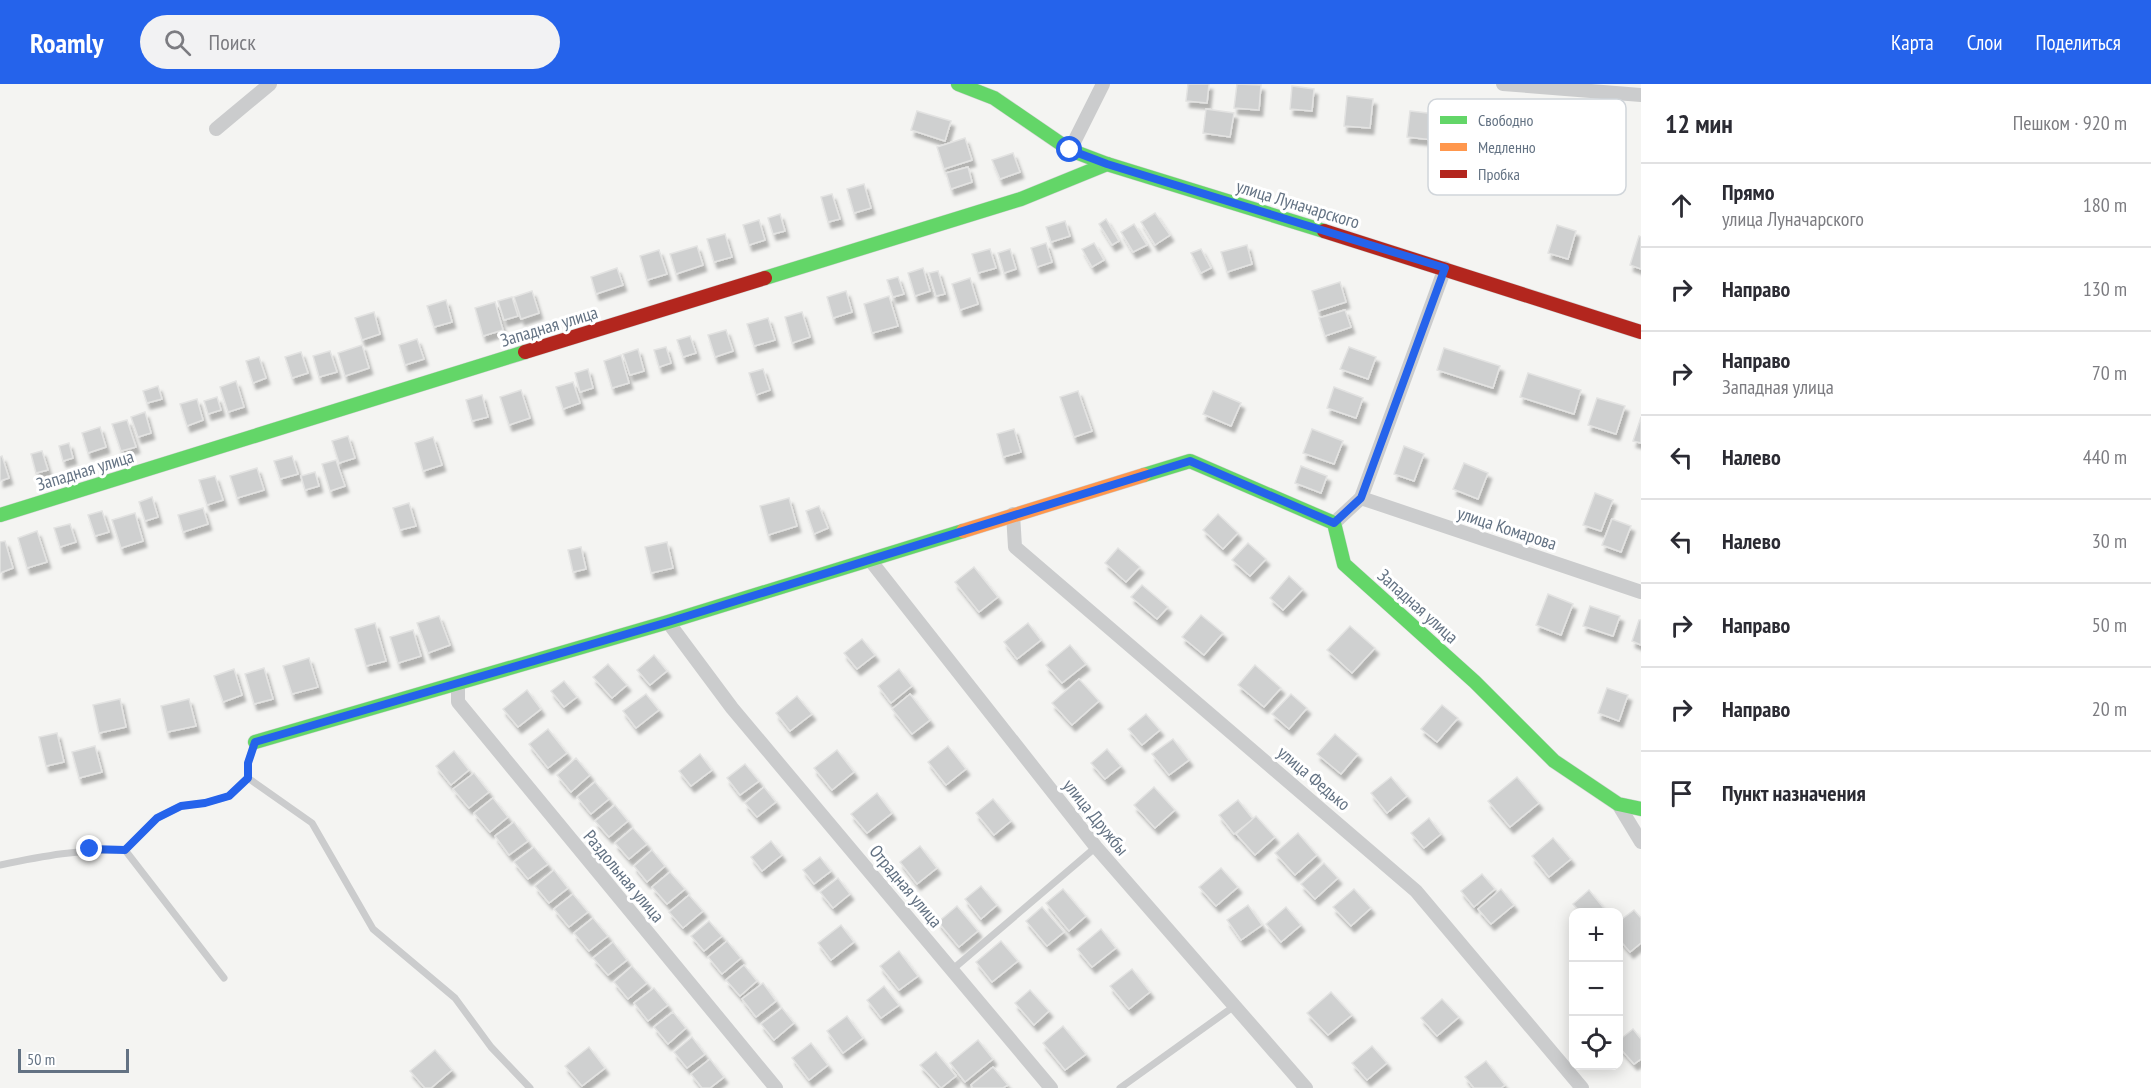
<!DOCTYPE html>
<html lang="ru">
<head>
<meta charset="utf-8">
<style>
	:root { --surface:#fff; --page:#f2f2f3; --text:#2b2b33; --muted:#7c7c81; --line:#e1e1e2; --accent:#2563eb }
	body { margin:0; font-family:"PT Sans Narrow",sans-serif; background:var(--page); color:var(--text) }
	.controls { position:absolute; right:18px; bottom:18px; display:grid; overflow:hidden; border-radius:12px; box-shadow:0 3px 15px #0003 }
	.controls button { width:54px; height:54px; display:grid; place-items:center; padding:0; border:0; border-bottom:2px solid var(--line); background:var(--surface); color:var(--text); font:30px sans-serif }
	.scale { position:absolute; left:18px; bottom:15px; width:111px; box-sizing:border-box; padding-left:6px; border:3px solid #637283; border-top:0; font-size:16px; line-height:21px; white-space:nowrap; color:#637283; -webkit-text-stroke:4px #fff; paint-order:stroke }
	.stop { position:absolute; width:18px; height:18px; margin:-14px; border:4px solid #2563eb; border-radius:50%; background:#fff }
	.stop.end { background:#2563eb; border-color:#fff; box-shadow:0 2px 6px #0008 }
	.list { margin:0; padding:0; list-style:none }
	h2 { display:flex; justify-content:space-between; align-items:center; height:78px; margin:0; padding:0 24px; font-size:26px }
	h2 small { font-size:20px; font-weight:400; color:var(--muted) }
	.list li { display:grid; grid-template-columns:39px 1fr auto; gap:18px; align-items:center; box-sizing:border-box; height:84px; padding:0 24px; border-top:2px solid var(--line) }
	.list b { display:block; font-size:22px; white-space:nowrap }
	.list p { margin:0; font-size:20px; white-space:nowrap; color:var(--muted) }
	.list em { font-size:20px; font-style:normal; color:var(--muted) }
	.icon { flex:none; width:33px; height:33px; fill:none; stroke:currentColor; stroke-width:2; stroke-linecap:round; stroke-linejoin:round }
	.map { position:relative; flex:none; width:1641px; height:1004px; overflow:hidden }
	header { display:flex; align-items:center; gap:36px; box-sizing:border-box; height:84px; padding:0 30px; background:var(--accent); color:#fff }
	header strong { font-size:28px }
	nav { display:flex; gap:33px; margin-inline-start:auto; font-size:21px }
	.search { width:420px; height:54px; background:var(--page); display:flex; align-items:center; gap:15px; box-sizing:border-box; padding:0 21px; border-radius:33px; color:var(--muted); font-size:22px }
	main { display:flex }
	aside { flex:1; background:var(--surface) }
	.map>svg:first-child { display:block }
</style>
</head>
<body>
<header>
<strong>Roamly</strong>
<div class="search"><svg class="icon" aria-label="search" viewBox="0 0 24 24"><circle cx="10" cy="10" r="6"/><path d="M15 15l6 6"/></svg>Поиск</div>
<nav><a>Карта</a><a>Слои</a><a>Поделиться</a></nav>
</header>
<main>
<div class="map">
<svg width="1641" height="1004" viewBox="0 0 1641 1004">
	<defs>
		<filter id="shadow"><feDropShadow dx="3.5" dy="6" stdDeviation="1.5" flood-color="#0004"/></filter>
	</defs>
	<rect width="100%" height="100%" fill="#f4f4f2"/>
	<g fill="#cfd0d0" stroke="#e3e3e2" stroke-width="1.5" filter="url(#shadow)">
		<path d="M1188,0h21l-2,19 -21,-2z"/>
		<path d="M1237,0l24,1 -2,25 -25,-2z"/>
		<path d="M1292,2l22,3 -2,22 -22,-2z"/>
		<path d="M1347,12l26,3 -3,29 -26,-2z"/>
		<path d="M1206,25l28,4 -4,24 -27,-4z"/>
		<path d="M917,27l34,10 -6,20 -34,-11z"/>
		<path d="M1410,27l35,4 -3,26 -35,-4z"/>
		<path d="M965,54l7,22 -28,9 -7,-22z"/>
		<path d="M1013,69l7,19 -20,7 -8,-19z"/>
		<path d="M968,83l4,15 -21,7 -5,-16z"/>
		<path d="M864,100l7,24 -17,5 -7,-24z"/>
		<path d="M832,110l8,25 -12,3 -7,-25z"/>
		<path d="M1155,129l15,22 -15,10 -14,-23z"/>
		<path d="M780,130l5,17 -12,3 -5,-16z"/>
		<path d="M1106,135l13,22 -7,4 -13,-21z"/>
		<path d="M759,136l6,20 -16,5 -6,-20z"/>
		<path d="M1065,137l5,15 -19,6 -5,-15z"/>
		<path d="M1134,140l13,21 -14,7 -12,-20z"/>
		<path d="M1557,141l19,6 -8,28 -20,-6z"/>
		<path d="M725,150l7,23 -18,5 -7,-23z"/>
		<path d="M1639,152l2,1v32l-11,-4z"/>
		<path d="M1046,159l6,19 -15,5 -6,-19z"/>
		<path d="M1094,159l10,17 -12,7 -10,-18z"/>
		<path d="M1247,161l5,19 -25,8 -6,-20z"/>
		<path d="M697,162l6,19 -27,9 -6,-20z"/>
		<path d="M990,165l6,19 -18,5 -6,-19z"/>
		<path d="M1010,165l6,20 -12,4 -6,-20z"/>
		<path d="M1201,165l10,19 -10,5 -10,-20z"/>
		<path d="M659,166l8,24 -20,6 -7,-24z"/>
		<path d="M617,184l6,17 -27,9 -5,-17z"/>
		<path d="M923,184l7,23 -15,5 -7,-23z"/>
		<path d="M938,187l7,23 -9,2 -7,-23z"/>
		<path d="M898,193l6,17 -11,3 -6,-17z"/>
		<path d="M970,194l8,26 -18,6 -8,-26z"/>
		<path d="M1340,198l6,20 -28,9 -6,-20z"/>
		<path d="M532,207l7,22 -18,6 -7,-22z"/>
		<path d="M846,207l6,21 -19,6 -6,-21z"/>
		<path d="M889,212l9,30 -26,7 -8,-29z"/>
		<path d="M512,213l6,19 -14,4 -6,-19z"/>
		<path d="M446,216l6,22 -18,5 -7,-21z"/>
		<path d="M495,218l8,28 -20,6 -8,-28z"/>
		<path d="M1345,226l6,17 -26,9 -6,-18z"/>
		<path d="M374,228l6,22 -18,6 -7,-22z"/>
		<path d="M802,228l8,25 -18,6 -7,-26z"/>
		<path d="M768,234l7,22 -21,6 -7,-22z"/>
		<path d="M726,246l7,21 -18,6 -7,-22z"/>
		<path d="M690,252l6,17 -13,4 -6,-17z"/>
		<path d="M417,255l7,20 -19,6 -6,-20z"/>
		<path d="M362,261l7,23 -24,8 -7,-23z"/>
		<path d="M666,263l5,16 -12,4 -5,-17z"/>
		<path d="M1349,263l27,10 -8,22 -28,-10z"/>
		<path d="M1444,264l56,18 -7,22 -56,-18z"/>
		<path d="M638,265l6,22 -14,4 -7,-21z"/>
		<path d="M330,267l7,21 -18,5 -6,-21z"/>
		<path d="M301,268l7,21 -16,5 -7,-21z"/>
		<path d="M621,271l8,28 -17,5 -8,-27z"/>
		<path d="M259,273l7,21 -13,5 -7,-22z"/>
		<path d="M588,285l5,19 -13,4 -5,-19z"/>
		<path d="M763,285l7,21 -14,5 -7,-22z"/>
		<path d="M1528,289l53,17 -7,24 -54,-17z"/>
		<path d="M236,297l8,26 -16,5 -8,-25z"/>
		<path d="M573,298l7,21 -17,6 -7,-22z"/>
		<path d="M158,302l4,13 -15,4 -4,-12z"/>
		<path d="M1334,303l29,11 -7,20 -29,-10z"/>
		<path d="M521,306l9,28 -21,7 -9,-28z"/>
		<path d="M1078,307l14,40 -18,6 -14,-40z"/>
		<path d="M1213,307l28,12 -10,23 -28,-12z"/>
		<path d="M482,311l6,22 -16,4 -6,-21z"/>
		<path d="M217,313l4,13 -13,4 -4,-13z"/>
		<path d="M1597,314l28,8 -9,28 -28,-9z"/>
		<path d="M197,315l6,21 -16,6 -7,-22z"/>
		<path d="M145,328l6,21 -13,4 -7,-20z"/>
		<path d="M1641,333v26l-8,-2z"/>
		<path d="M127,336l9,27 -15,4 -9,-27z"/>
		<path d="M100,343l6,20 -18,6 -6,-20z"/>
		<path d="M1014,345l7,23 -18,5 -6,-23z"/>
		<path d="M1312,345l31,12 -9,23 -31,-11z"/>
		<path d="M348,352l7,22 -16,5 -7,-22z"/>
		<path d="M433,353l9,28 -19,6 -8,-28z"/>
		<path d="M69,359l4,15 -10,3 -4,-15z"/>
		<path d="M1404,362l20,8 -10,27 -20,-7z"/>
		<path d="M42,367l6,19 -12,3 -5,-19z"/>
		<path d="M2,372l7,22 -9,3v-24z"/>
		<path d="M292,372l6,18 -18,5 -6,-18z"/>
		<path d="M336,376l9,26 -15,5 -8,-27z"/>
		<path d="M1464,379l24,10 -10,26 -25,-10z"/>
		<path d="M1301,382l26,10 -6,17 -26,-10z"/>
		<path d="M257,384l7,22 -27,8 -7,-22z"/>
		<path d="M315,388l4,14 -14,4 -4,-14z"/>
		<path d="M215,392l8,24 -16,5 -8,-25z"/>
		<path d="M1595,409l18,7 -12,31 -18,-6z"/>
		<path d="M152,413l6,20 -13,4 -6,-19z"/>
		<path d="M789,414l8,28 -29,9 -8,-29z"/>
		<path d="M409,419l7,23 -16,4 -7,-22z"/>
		<path d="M819,422l9,22 -14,6 -8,-23z"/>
		<path d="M203,424l5,16 -25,8 -5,-17z"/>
		<path d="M102,427l7,21 -14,4 -7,-21z"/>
		<path d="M135,429l8,28 -22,7 -9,-28z"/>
		<path d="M1218,430l20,19 -15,16 -20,-19z"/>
		<path d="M1612,435l19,7 -10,26 -19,-7z"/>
		<path d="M70,440l6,18 -16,5 -6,-19z"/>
		<path d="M37,447l10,31 -20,6 -9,-30z"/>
		<path d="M5,457l8,27 -13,5v-31z"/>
		<path d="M667,458l6,26 -22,5 -6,-26z"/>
		<path d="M1248,459l18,16 -16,17 -18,-16z"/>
		<path d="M581,463l5,22 -13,3 -5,-22z"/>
		<path d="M1118,464l22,19 -14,15 -21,-19z"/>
		<path d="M974,483l24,30 -19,15 -24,-30z"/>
		<path d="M1289,492l14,13 -20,21 -13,-12z"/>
		<path d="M1142,501l26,22 -11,12 -26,-22z"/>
		<path d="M1548,510l25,10 -12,31 -25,-10z"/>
		<path d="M1590,522l30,10 -7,20 -30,-10z"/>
		<path d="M1201,531l22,18 -19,22 -22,-18z"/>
		<path d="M439,532l11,29 -22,8 -11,-30z"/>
		<path d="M1639,536h2v25l-9,-4z"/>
		<path d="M375,539l11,38 -20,5 -11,-37z"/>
		<path d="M1028,539l13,17 -24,19 -13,-17z"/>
		<path d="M1350,542l25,22 -23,25 -25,-23z"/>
		<path d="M413,546l8,26 -23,7 -8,-26z"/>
		<path d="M862,555l13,16 -18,14 -13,-16z"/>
		<path d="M1070,561l16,19 -24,19 -16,-18z"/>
		<path d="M654,571l13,16 -17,14 -13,-15z"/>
		<path d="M309,574l9,29 -26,7 -9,-28z"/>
		<path d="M608,580l19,21 -15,13 -19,-21z"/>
		<path d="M1255,581l26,23 -17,19 -26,-22z"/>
		<path d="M264,584l9,31 -19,5 -9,-30z"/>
		<path d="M234,585l8,26 -19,7 -9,-26z"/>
		<path d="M899,585l13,17 -21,17 -13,-17z"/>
		<path d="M1079,595l20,22 -27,24 -20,-22z"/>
		<path d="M564,597l13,16 -13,10 -13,-16z"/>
		<path d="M1607,604l21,7 -9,26 -21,-8z"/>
		<path d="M527,606l14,19 -23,18 -15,-18z"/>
		<path d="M646,610l13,16 -23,18 -13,-17z"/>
		<path d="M910,610l20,26 -18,14 -20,-25z"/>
		<path d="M1291,610l16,14 -18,21 -17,-15z"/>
		<path d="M797,612l15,18 -22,17 -14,-18z"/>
		<path d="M120,615l6,28 -27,6 -6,-28z"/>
		<path d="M189,615l7,27 -29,6 -6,-26z"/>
		<path d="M1442,621l16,13 -21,24 -16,-13z"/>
		<path d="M1146,630l14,16 -18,15 -14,-16z"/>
		<path d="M548,645l19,24 -19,15 -19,-24z"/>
		<path d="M57,649l7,29 -18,4 -7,-29z"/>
		<path d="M1335,650l23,20 -17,20 -24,-20z"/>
		<path d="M1173,655l16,21 -20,15 -17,-21z"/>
		<path d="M95,662l7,26 -23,6 -7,-26z"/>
		<path d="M948,662l18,23 -20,16 -18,-23z"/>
		<path d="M1107,665l14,17 -16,13 -14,-16z"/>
		<path d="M837,666l17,22 -22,18 -18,-22z"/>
		<path d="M454,667l15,19 -18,15 -15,-19z"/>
		<path d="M700,670l12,16 -21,16 -12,-15z"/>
		<path d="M576,674l14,17 -19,17 -14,-17z"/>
		<path d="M745,680l14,17 -19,14 -13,-17z"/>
		<path d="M474,689l15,19 -20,16 -16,-19z"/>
		<path d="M1391,693l16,19 -20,17 -16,-20z"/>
		<path d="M1517,693l22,26 -29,24 -22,-26z"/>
		<path d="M595,698l14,17 -18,15 -14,-17z"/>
		<path d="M764,703l12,15 -19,15 -12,-14z"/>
		<path d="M1154,703l21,23 -20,18 -21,-23z"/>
		<path d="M877,709l15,20 -25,20 -16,-19z"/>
		<path d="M493,714l15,19 -18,15 -16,-19z"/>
		<path d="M993,715l18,22 -17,14 -18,-22z"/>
		<path d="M1238,716l15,19 -19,15 -15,-19z"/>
		<path d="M615,721l13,16 -19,16 -14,-16z"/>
		<path d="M1256,732l19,21 -20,18 -19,-21z"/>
		<path d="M1429,734l12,16 -17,14 -13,-15z"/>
		<path d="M514,738l14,19 -19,14 -14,-19z"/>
		<path d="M633,744l14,16 -18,15 -14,-16z"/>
		<path d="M1298,749l19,22 -22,20 -20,-22z"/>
		<path d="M1553,754l18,21 -22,18 -17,-21z"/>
		<path d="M771,757l11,14 -20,16 -11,-14z"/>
		<path d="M920,762l17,22 -20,16 -17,-22z"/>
		<path d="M534,763l14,17 -20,15 -14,-17z"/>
		<path d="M652,766l13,16 -18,16 -13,-16z"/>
		<path d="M820,773l11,14 -17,13 -11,-14z"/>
		<path d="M1324,779l14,15 -23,21 -14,-15z"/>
		<path d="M1221,784l17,19 -22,19 -17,-19z"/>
		<path d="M554,786l14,18 -19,15 -14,-17z"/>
		<path d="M670,788l15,17 -18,15 -15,-17z"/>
		<path d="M1482,790l13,15 -21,18 -13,-16z"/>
		<path d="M838,794l12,16 -17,14 -13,-16z"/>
		<path d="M981,802l16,19 -16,14 -16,-20z"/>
		<path d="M1063,805l23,27 -17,15 -23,-28z"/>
		<path d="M1354,805l17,19 -20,18 -18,-19z"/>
		<path d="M1501,805l13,16 -23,19 -13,-15z"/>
		<path d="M1589,806l18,22h-27l-7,-8z"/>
		<path d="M573,810l15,18 -19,15 -15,-18z"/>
		<path d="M689,811l14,16 -20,17 -14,-16z"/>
		<path d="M1248,821l14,20 -21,15 -14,-20z"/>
		<path d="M957,822l21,25 -19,16 -21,-25z"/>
		<path d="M1042,823l22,25 -17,14 -21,-25z"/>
		<path d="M1286,823l15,18 -20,17 -15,-18z"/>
		<path d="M1634,826l7,8v25l-11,9 -12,-14v-16z"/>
		<path d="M593,834l15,18 -19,15 -15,-18z"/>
		<path d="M709,837l13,15 -18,15 -13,-15z"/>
		<path d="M841,841l13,17 -23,18 -13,-17z"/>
		<path d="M1101,845l15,19 -24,19 -15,-18z"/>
		<path d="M727,857l14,17 -19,16 -14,-17z"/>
		<path d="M1001,857l17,20 -26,21 -16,-20z"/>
		<path d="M613,858l14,18 -19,15 -15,-17z"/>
		<path d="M899,867l19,25 -19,14 -19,-24z"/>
		<path d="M744,881l13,16 -17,15 -14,-16z"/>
		<path d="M632,882l15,17 -19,16 -14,-17z"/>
		<path d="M1132,885l18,23 -21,17 -19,-23z"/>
		<path d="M763,899l13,18 -20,16 -14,-18z"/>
		<path d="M884,902l15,19 -18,13 -14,-18z"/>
		<path d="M654,904l14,17 -20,16 -14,-18z"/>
		<path d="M1030,906l19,21 -15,14 -19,-22z"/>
		<path d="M1331,908l21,23 -24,20 -21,-22z"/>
		<path d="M1442,915l17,18 -22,19 -16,-18z"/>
		<path d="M782,924l12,15 -20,17 -13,-16z"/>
		<path d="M673,928l13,16 -18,16 -14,-17z"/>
		<path d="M847,932l16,22 -20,15 -16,-22z"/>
		<path d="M1063,942l23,28 -21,16 -22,-27z"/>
		<path d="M1633,945l8,10v20l-7,5 -16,-18v-5z"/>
		<path d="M692,953l13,17 -18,14 -13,-16z"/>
		<path d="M978,956l15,19 -28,23 -15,-19z"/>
		<path d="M811,959l17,22 -19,15 -17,-22z"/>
		<path d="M1372,962l15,17 -20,17 -15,-17z"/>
		<path d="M589,963l16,21 -23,18 -17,-20z"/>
		<path d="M435,966l17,20 -21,18h-6l-15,-17z"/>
		<path d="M936,968l20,24 -15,12 -21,-23z"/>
		<path d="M710,975l14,18 -14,11h-8l-11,-14z"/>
		<path d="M1486,977l19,24 -4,3h-27l-9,-11z"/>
		<path d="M993,983l15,18 -5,3h-30l-2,-3z"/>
	</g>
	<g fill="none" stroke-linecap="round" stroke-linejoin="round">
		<g stroke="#d0d2d2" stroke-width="15">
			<g id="fast">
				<path d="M958,0l36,14 76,52 37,14 217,67"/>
				<path d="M765,194l256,-79 86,-35"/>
				<path d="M1144,391l46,-14 144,62 10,41 131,118 79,79 64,43 23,5"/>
				<path d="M0,431l525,-163"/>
				<path d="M255,658l413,-120 295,-91"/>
			</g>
		</g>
		<g stroke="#d0d2d2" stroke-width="15">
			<path id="slow" d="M963,447l181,-56"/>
		</g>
		<g stroke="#d0d2d2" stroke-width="15">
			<g id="jam">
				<path d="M1324,147l317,101"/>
				<path d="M525,268l240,-74"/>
			</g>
		</g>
		<g stroke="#cbcccd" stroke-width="7">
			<path d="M254,661l-6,18v15l64,45 61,106 82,69 36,49 39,41"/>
			<path d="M0,781c43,-9 81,-16 125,-15"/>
			<path d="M953,885l143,-122"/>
			<path d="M224,894l-99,-128 32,-32 24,-12 24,-3 24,-7 19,-18"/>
			<path d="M1120,1004l113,-81"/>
		</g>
		<g stroke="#cbcccd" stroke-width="14">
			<path d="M1503,0l138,11"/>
			<path d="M216,45l54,-45"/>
			<path d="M1070,66l33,-66"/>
			<path d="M1361,414l280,94"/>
			<path d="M1013,430l2,33 401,344 166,197"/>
			<path d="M1334,439l27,-25 84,-230"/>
			<path d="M870,476l226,287 210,241"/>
			<path d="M668,538l64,86 319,380"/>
			<path d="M458,599v19l318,386"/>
			<path d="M1618,720l23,38"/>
		</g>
		<use href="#fast" stroke="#63d668" stroke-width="14"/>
		<use href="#slow" stroke="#ff974d" stroke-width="14"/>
		<use href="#jam" stroke="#b3261e" stroke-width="14"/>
	</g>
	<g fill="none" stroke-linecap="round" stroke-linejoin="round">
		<path stroke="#2563eb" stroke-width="8" d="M90,765l35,1 32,-32 24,-12 24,-3 24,-7 19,-18v-15l7,-21 413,-120 522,-161 144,62 27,-25 84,-230 -338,-104 -37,-14"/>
	</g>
	<g text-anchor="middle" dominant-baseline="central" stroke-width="6" stroke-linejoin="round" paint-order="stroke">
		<g font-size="18" fill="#637283" stroke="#fff">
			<text transform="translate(1298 120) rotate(17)">улица Луначарского</text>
			<text transform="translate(549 242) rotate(-17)">Западная улица</text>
			<text transform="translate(85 386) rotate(-17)">Западная улица</text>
			<text transform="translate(1507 444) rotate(18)">улица Комарова</text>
			<text transform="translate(1418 522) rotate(42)">Западная улица</text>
			<text transform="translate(1314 694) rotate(40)">улица Федько</text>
			<text transform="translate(1096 733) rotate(51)">улица Дружбы</text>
			<text transform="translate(624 792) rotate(50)">Раздольная улица</text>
			<text transform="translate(906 802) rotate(50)">Отрадная улица</text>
		</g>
	</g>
	<rect x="1428" y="15" width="198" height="96" rx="9" fill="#fff" stroke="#d0d5da" stroke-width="1.5"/>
	<rect x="1440" y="32" width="27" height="8" fill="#63d668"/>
	<rect x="1440" y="59" width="27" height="8" fill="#ff974d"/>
	<rect x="1440" y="86" width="27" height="8" fill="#b3261e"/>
	<g font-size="16" fill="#637283">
		<text x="1478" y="42">Свободно</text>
		<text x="1478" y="69">Медленно</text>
		<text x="1478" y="96">Пробка</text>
	</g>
</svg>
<div class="controls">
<button>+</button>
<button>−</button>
<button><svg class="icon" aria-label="locate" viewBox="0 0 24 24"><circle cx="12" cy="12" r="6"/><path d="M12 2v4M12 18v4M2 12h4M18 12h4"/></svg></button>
</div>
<div class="scale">50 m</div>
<div class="stop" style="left:1070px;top:66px"></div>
<div class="stop end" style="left:90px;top:765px"></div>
</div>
<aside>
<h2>12 мин<small>Пешком · 920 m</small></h2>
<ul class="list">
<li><svg class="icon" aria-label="ahead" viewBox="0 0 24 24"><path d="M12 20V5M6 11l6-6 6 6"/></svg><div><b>Прямо</b><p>улица Луначарского</p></div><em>180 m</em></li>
<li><svg class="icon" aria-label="right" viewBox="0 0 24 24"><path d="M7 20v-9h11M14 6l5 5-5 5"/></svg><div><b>Направо</b></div><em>130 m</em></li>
<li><svg class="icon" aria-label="right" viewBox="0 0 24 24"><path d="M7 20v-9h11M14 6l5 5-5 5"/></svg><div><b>Направо</b><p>Западная улица</p></div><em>70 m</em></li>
<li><svg class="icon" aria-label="left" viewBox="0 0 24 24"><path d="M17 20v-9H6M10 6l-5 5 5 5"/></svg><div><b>Налево</b></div><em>440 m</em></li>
<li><svg class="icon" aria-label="left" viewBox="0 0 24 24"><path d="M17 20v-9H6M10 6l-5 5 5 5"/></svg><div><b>Налево</b></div><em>30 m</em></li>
<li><svg class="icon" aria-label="right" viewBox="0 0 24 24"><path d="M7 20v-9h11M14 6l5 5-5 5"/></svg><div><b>Направо</b></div><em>50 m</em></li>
<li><svg class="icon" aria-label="right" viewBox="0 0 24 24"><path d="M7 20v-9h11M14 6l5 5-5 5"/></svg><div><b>Направо</b></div><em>20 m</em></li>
<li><svg class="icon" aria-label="arrive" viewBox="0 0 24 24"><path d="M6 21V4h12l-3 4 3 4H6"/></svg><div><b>Пункт назначения</b></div></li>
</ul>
</aside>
</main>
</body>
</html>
